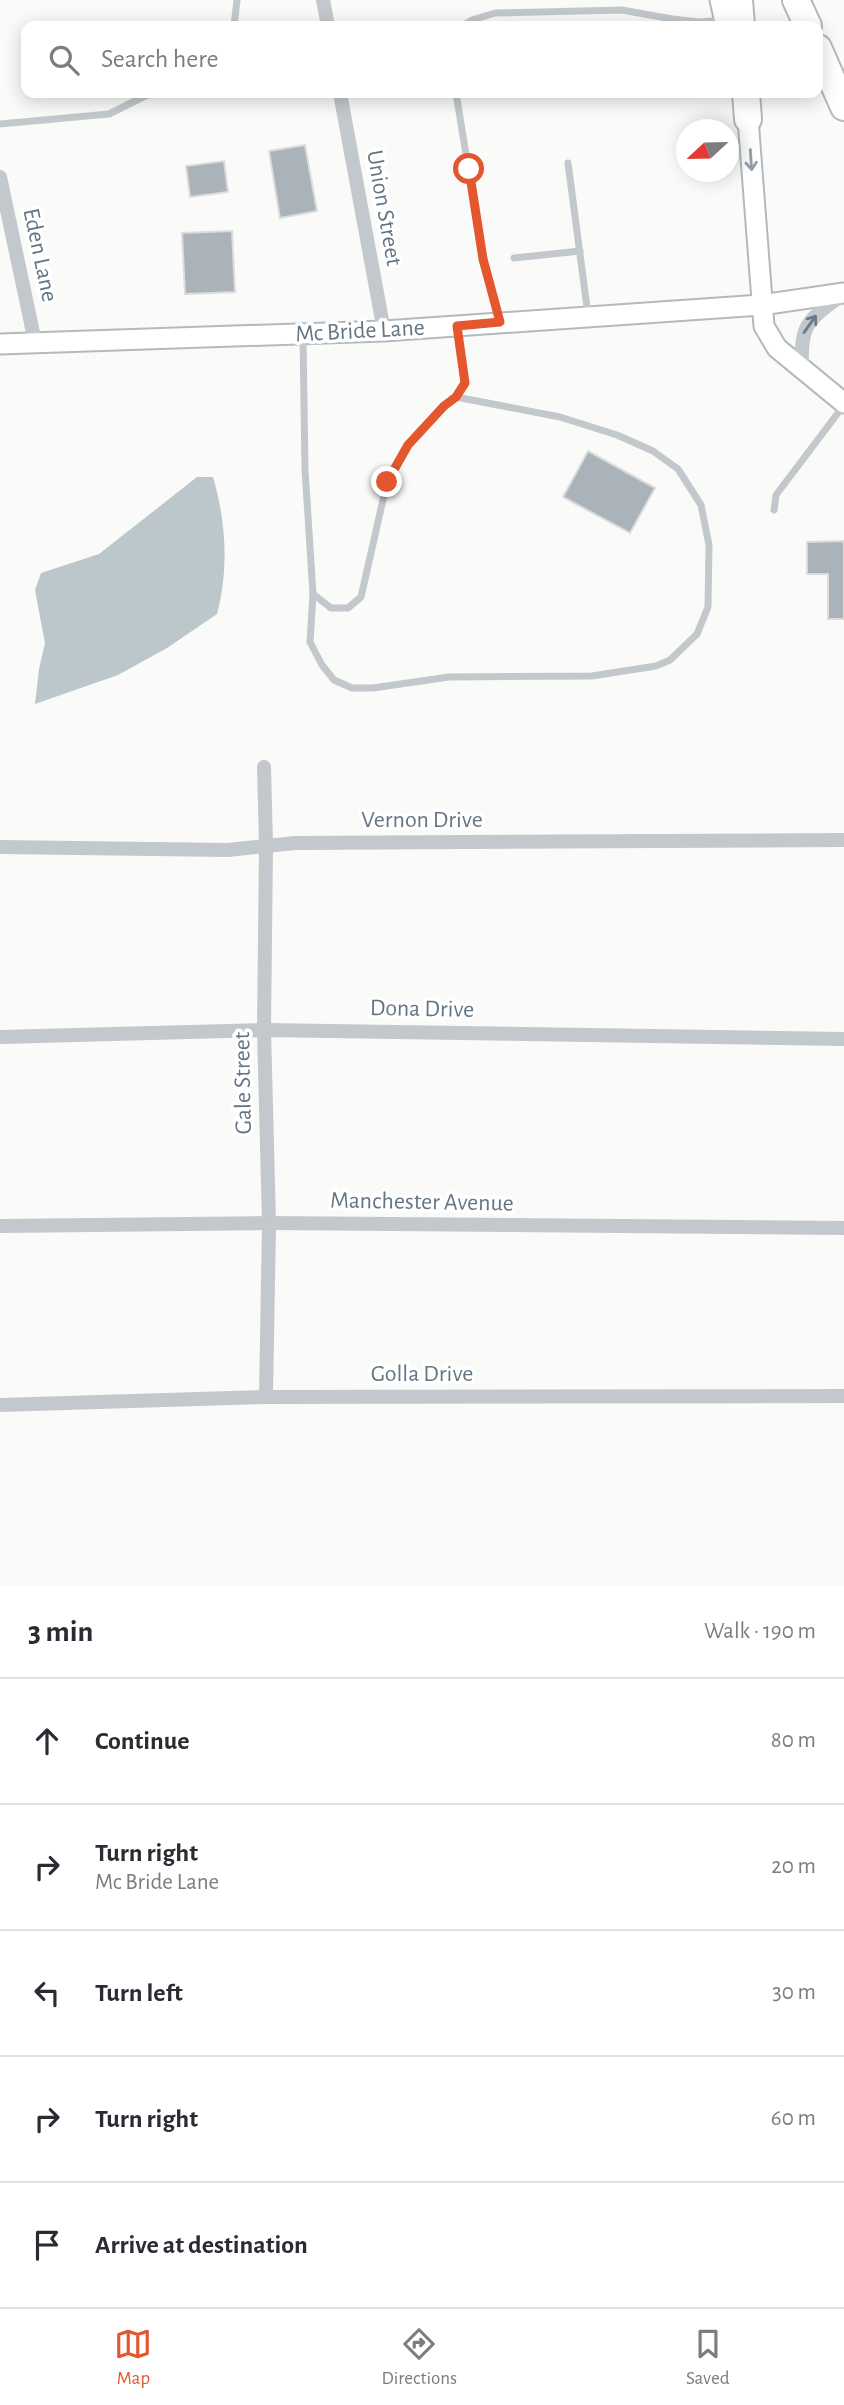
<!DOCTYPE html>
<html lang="en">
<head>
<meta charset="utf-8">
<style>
	:root { --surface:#fff; --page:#f2f2f3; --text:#2b2b33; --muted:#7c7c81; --line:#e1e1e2; --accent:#e4572e }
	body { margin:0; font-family:"Alegreya Sans",sans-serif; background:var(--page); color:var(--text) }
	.compass { position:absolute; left:676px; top:119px; width:63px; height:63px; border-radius:50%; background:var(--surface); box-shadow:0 4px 18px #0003; rotate:248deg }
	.stop { position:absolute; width:21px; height:21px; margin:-16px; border:5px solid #e4572e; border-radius:50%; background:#fff }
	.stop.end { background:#e4572e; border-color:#fff; box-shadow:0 2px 7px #0008 }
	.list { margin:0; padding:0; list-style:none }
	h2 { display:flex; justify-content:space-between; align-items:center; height:91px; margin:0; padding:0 28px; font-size:30px }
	h2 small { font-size:23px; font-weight:400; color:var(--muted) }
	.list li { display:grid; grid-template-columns:46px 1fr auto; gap:21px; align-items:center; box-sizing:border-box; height:126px; padding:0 28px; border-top:2px solid var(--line) }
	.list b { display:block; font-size:26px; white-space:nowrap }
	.list p { margin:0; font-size:23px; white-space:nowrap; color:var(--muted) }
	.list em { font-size:23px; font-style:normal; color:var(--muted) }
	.icon { flex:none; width:38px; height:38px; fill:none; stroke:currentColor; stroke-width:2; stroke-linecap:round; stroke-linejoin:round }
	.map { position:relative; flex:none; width:844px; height:1586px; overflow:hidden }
	.search { position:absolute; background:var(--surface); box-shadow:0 4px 18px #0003; left:21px; right:21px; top:21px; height:77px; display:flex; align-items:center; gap:18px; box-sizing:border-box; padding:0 24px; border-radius:14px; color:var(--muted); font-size:26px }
	.sheet { height:721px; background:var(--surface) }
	nav { display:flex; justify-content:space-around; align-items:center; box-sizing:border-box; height:98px; border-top:2px solid var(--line); background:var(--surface); font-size:19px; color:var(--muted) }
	nav a { display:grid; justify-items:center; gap:4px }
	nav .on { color:var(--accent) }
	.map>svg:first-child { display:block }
</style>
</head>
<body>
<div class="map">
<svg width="844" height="1586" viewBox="0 0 844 1586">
	<rect width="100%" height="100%" fill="#fafaf8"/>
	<path fill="#bbc7cb" d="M197,477h16c13,44 16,92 4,137l-50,34 -49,27 -83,29 4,-35 6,-26 -10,-53 6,-17 58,-19z"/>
	<g fill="#aab3b9" stroke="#dcdcda" stroke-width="2">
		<path d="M305,145l12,66 -37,7 -11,-67z"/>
		<path d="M224,161l4,31 -38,5 -4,-31z"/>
		<path d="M232,231l3,61 -50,2 -3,-61z"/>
		<path d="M588,451l67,37 -25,45 -67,-36z"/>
		<path d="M844,541v78h-16v-45h-21v-32z"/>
	</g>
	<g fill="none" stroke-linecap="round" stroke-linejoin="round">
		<g stroke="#b3babf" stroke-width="23">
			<g id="secondary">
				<path d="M720,0l6,26"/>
				<path d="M746,108l2,11 16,207 13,22 67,55"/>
				<path d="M0,344l384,-13 377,-26 83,-12"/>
			</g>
		</g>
		<g stroke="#b4b9bd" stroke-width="30">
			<g id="highway">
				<path d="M739,0l2,26"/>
				<path d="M796,0l12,26"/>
				<path d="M818,48l26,59"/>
				<path d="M746,93l2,26"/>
			</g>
		</g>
		<g stroke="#c3c8cc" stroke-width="7">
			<path d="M234,26l3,-26"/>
			<path d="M462,26l10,-6 23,-7 127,-3 50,9 27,3 25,-2"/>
			<path d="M456,93l27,166 17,62"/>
			<path d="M0,124l109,-10 38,-19 23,-2"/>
			<path d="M568,163l20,152"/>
			<path d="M514,258l66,-7"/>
			<path d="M303,336l2,134 8,124 18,14h17l13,-11 26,-115 21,-37 36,-39 12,-9 9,-15 -8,-56"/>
			<path d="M774,510l2,-15 68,-90"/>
			<path d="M313,594l-3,48 12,23 12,15 18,8h21l76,-11 143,-1 64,-10 14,-6 27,-26 11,-27 1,-62 -8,-40 -23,-36 -25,-18 -36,-16 -57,-18 -104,-20"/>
		</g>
		<g stroke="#c3c8cc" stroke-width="14">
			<path d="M323,0l5,26"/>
			<path d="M340,93l44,238"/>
			<path d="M0,177l35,165"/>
			<path d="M802,369c-2,-47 6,-48 41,-75"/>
			<path d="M264,767l2,78 -2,185 5,193 -3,174"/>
			<path d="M0,847l228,3 67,-7 549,-3"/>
			<path d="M0,1037l264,-7 580,9"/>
			<path d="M0,1226l269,-3 575,5"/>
			<path d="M0,1405l266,-8 578,-1"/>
		</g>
		<use href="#secondary" stroke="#fff" stroke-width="19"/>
		<use href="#highway" stroke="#fff" stroke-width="26"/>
	</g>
	<defs><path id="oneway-shaft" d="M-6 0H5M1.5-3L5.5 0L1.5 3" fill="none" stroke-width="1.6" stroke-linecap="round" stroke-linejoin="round" transform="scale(1.75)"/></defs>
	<use stroke="#939fa8" href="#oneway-shaft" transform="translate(751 160) rotate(86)"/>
	<use stroke="#6a7a87" href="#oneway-shaft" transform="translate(810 324) rotate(-55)"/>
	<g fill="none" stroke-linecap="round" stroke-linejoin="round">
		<path stroke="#e4572e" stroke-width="9" d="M387,482l21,-37 36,-39 12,-9 9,-14 -8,-57 43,-4 -17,-63 -14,-90"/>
	</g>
	<g text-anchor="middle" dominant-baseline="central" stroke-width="7" stroke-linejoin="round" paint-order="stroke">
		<g font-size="24" fill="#657683" stroke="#fff">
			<text transform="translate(384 208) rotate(80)">Union Street</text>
			<text transform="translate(40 255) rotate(78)">Eden Lane</text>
			<text transform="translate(360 331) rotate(-3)">Mc Bride Lane</text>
			<text x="422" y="820">Vernon Drive</text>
			<text transform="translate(422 1009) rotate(1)">Dona Drive</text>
			<text transform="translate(243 1083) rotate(-91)">Gale Street</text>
			<text transform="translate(422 1202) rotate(1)">Manchester Avenue</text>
			<text x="422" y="1374">Golla Drive</text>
		</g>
	</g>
</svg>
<svg class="compass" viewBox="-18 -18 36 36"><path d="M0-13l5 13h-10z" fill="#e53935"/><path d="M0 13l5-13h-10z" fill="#7c7c81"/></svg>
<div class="stop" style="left:469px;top:169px"></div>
<div class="stop end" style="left:387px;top:482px"></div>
<div class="search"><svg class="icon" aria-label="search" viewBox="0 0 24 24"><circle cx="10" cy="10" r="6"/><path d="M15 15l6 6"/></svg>Search here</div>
</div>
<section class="sheet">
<h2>3 min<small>Walk · 190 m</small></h2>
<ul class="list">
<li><svg class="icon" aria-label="ahead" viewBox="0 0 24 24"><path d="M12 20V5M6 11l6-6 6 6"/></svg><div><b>Continue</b></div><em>80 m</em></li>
<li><svg class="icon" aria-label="right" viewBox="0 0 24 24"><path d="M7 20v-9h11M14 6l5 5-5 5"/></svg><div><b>Turn right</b><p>Mc Bride Lane</p></div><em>20 m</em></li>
<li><svg class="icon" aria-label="left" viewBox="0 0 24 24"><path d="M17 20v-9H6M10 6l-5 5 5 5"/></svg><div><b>Turn left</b></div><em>30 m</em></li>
<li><svg class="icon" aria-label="right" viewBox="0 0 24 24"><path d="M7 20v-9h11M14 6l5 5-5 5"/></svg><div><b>Turn right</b></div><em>60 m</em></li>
<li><svg class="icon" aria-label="arrive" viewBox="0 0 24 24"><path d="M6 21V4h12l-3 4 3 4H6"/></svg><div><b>Arrive at destination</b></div></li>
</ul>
</section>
<nav>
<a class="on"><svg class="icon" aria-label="map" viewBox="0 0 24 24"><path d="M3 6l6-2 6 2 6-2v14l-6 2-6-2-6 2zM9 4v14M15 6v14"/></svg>Map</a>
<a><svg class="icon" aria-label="directions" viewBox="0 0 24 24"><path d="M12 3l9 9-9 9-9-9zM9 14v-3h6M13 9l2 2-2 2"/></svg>Directions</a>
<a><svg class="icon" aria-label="saved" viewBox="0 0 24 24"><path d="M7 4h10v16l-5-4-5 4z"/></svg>Saved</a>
</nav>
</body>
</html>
